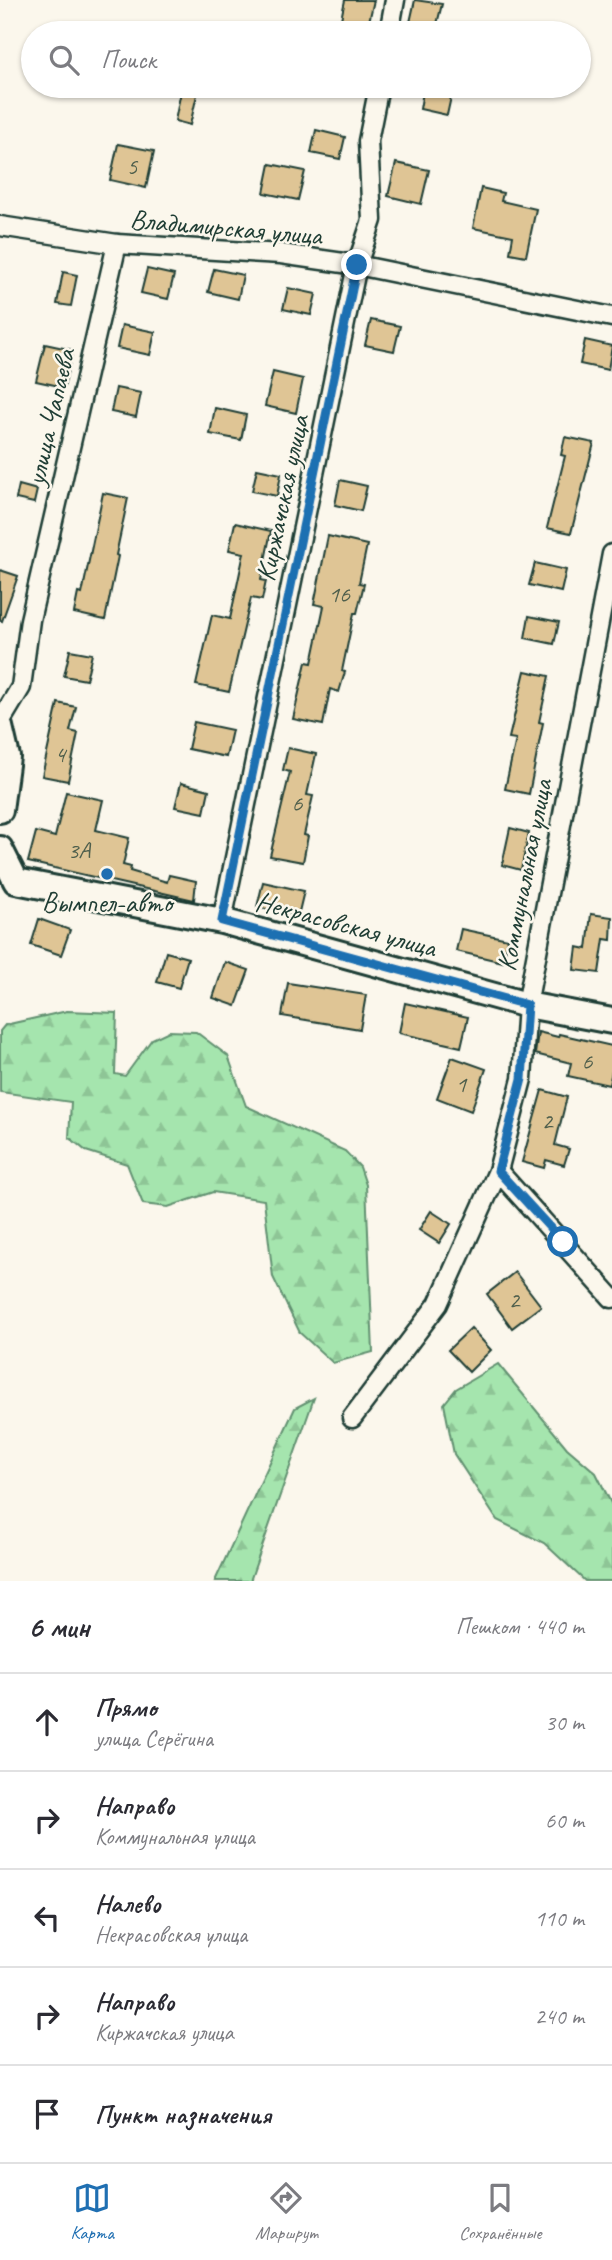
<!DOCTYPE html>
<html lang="ru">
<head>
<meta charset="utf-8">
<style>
	:root { --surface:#fff; --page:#f7f7f7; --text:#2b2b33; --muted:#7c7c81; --line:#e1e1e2; --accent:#1f6fb2 }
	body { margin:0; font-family:Caveat,sans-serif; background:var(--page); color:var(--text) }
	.stop { position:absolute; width:21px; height:21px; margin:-16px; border:5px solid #1f6fb2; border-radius:50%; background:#fff }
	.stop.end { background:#1f6fb2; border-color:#fff; box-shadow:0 2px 7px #0008 }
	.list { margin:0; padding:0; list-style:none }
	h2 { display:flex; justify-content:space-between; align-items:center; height:91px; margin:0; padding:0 28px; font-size:30px }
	h2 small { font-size:23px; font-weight:400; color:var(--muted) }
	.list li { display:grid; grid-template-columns:46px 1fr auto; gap:21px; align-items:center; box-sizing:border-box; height:98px; padding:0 28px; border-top:2px solid var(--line) }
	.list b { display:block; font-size:26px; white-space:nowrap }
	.list p { margin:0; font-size:23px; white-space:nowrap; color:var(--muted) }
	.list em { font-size:23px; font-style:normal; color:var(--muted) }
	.icon { flex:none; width:38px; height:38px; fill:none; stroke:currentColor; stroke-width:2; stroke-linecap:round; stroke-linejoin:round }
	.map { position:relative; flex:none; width:612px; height:1581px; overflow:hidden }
	.search { position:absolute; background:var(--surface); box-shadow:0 2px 5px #0004; left:21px; right:21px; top:21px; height:77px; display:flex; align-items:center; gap:18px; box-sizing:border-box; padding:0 24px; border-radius:38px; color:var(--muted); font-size:26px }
	.sheet { height:581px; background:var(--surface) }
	nav { display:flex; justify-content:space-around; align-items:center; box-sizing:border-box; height:98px; border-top:2px solid var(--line); background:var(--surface); font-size:19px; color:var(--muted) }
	nav a { display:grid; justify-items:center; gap:4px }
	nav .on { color:var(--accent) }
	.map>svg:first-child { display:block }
</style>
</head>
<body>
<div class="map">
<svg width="612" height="1581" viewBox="0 0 612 1581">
	<defs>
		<pattern id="forest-firs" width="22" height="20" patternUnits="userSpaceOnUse" patternTransform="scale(1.75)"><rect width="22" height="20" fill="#a5e5ae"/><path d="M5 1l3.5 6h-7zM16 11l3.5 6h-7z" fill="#8ec596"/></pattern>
	</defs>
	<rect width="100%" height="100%" fill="#fbf7ec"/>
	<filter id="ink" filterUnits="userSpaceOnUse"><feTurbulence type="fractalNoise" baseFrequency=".0143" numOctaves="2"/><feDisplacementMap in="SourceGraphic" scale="14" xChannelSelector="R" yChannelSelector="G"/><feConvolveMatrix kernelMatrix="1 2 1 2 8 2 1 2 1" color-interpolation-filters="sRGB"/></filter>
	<g filter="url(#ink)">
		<g fill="url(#forest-firs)" stroke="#629171" stroke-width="2">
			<path d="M67,1011l50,2 -2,61 10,2 27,-37 17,-8 27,1 32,24 18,50 99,45 15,16 6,18 7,167 -40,11 -33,-30 -27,-56 -9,-77 -51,-8 -45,15 -25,-3 -16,-40 -41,-13 -17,-14 2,-35 -71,-10v-61l5,-6z"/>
			<path d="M498,1364l69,84 29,25 16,32v76h-27l-41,-38 -47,-23 -43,-66 -10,-50 12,-15z"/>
			<path d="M314,1398l-64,183h-35l80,-173z"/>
		</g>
		<g fill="#dfc595" stroke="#1f3d34" stroke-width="2">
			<path d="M345,0h29l-7,30 -27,-6z"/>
			<path d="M415,0l27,4 -7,28 -26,-5z"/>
			<path d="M182,86h17l-9,39 -15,-4z"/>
			<path d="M424,86l29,2 -6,27 -27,-6z"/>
			<path d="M316,130l29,7 -5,22 -29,-6z"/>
			<path d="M118,144l36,7 -8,37 -36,-8z"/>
			<path d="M396,163l33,7 -8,34 -33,-8z"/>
			<path d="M270,164l35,7 -7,29 -34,-7z"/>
			<path d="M481,188l22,5 -2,8 35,8 -10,47 -16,-3 3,-17 -40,-8z"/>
			<path d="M147,269l27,6 -6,24 -27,-6z"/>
			<path d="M214,269l29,6 -5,24 -30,-7z"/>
			<path d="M63,272l14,3 -6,31 -14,-2z"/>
			<path d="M288,288l28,6 -5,21 -28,-6z"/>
			<path d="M371,320l29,6 -6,25 -29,-6z"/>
			<path d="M122,325l33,7 -5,23 -33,-7z"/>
			<path d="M585,340l27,6 -4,24 -28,-6z"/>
			<path d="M45,344l28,6 -9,37 -28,-6z"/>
			<path d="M273,372l30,7 -7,34 -31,-7z"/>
			<path d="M116,388l25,5 -5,24 -25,-5z"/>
			<path d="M215,408l31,7 -5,25 -31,-6z"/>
			<path d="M565,437l29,6 -23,90 -24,-5 18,-72 -4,-1z"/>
			<path d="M257,469l24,5 -4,22 -25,-5z"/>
			<path d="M340,480l27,6 -6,25 -26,-6z"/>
			<path d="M19,485l18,5 -3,13 -18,-4z"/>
			<path d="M103,493l25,5 -12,57 2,1 -13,64 -31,-7 4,-20 4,1z"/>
			<path d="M235,523l36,8 -10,49 5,1 -4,19 -11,-2 -22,94 -33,-7 16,-70 18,4 14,-66 -15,-3z"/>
			<path d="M328,536l39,9 -8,38 5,1 -7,29h-3l-12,58 3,1 -6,20 -9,-3 -7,36 -30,-6 13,-57 6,1 12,-57 -10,-2z"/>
			<path d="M535,563l31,7 -5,22 -32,-7z"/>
			<path d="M0,570l18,6 -16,45 -2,-1z"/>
			<path d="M529,616l30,6 -5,22 -29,-6z"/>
			<path d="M70,650l22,4 -6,26 -22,-4z"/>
			<path d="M525,671l24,5 -10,46 4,1 -14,71 -24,-5 11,-50 -7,-1z"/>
			<path d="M58,703l18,4 -6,24 8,2 -10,48 -26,-5z"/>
			<path d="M194,722l38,8 -6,27 -38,-8z"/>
			<path d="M288,748l28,6 -9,41 6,1 -9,39 4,1 -5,26 -33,-6 20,-84 -7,-2z"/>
			<path d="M181,783l28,7 -5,23 -29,-6z"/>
			<path d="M66,792l37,8 -7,30 33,8 -6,27 8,2 -1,4 37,11 2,-7 27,6 -2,19 -166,-38 8,-30 19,5z"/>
			<path d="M510,828l19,5 -8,37 -19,-5z"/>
			<path d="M263,882l41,9 -6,25 -41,-9z"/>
			<path d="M591,914l21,3 -1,23 -7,-1 -5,34 -25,-3 3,-23 10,2z"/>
			<path d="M39,919l31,11 -9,25 -30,-10z"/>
			<path d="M461,929l47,10 -5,23 -47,-11z"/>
			<path d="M166,952l22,6 -9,30 -22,-6z"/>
			<path d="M225,962l24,8 -13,36 -23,-8z"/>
			<path d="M288,983l78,12 -6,34 -78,-13z"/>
			<path d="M405,1003l63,14 -7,30 -62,-14z"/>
			<path d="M538,1032l20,5 1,-3 53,12v25l-3,14 -41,-9 3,-13 -36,-9z"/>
			<path d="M452,1057l34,12 -15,42 -34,-13z"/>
			<path d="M542,1090l25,7 -12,48 14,4 -5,16 -18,-5 -2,8 -22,-6z"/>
			<path d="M431,1211l20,13 -12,19 -20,-13z"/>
			<path d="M515,1272l26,34 -29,22 -25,-34z"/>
			<path d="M471,1328l20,22 -22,22 -21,-22z"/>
		</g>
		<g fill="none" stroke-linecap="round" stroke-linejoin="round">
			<g stroke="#1f3d34" stroke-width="23">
				<g id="street">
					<path d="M389,33l6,-33"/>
					<path d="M0,226l117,18 164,10 76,11 255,52"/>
					<path d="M0,722l21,-35 9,-67 87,-376"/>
					<path d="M222,921l135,-656 15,-45 -4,-79 11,-55"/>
					<path d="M498,1171l114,127"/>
					<path d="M352,1418l86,-114 60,-133 24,-92 5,-74 85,-451"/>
				</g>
			</g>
			<g stroke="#1f3d34" stroke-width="30">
				<g id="secondary">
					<path d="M0,727l7,30 -7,53"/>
					<path d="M0,849l16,32 206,40 305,84 85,16"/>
				</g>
			</g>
			<use href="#street" stroke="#fbf7ec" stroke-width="18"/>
			<use href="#secondary" stroke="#fbf7ec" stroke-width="24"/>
		</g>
	</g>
	<g fill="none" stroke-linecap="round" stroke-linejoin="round" filter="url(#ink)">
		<path stroke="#1f6fb2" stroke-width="9" d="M357,265l-135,656 305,84 -5,74 -24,92 65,71"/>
	</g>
	<circle fill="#1f6fb2" stroke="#fbf7ec" stroke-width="2.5" cx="107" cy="874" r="7"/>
	<g text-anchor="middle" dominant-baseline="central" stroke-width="5" stroke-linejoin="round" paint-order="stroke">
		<g font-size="24" fill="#4f5f4c">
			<text x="132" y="166">5</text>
			<text x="339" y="594">16</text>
			<text x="60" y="754">4</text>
			<text x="297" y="803">6</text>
			<text x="79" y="850">3А</text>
			<text x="587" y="1061">6</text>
			<text x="461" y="1084">1</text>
			<text x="547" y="1121">2</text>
			<text x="514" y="1300">2</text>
		</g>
		<g font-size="28" fill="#1f3d34" stroke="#fbf7ec">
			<text transform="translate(226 227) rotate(5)">Владимирская улица</text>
			<text transform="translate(50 417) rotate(-77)">улица Чапаева</text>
			<text transform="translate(282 498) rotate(-78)">Киржачская улица</text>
			<text transform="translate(524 875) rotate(-79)">Коммунальная улица</text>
			<text transform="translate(346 924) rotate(15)">Некрасовская улица</text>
		</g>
		<g font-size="28" fill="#1f3d34" stroke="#fbf7ec">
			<text x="107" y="902">Вымпел-авто</text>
		</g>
	</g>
</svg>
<div class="stop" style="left:563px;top:1242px"></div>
<div class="stop end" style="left:357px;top:265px"></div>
<div class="search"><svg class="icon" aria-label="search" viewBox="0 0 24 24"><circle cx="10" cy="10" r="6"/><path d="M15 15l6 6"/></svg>Поиск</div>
</div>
<section class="sheet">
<h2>6 мин<small>Пешком · 440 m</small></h2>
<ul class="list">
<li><svg class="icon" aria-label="ahead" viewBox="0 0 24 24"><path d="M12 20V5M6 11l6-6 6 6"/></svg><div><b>Прямо</b><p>улица Серёгина</p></div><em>30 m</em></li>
<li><svg class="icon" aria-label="right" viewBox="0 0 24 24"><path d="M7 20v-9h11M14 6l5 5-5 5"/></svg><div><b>Направо</b><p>Коммунальная улица</p></div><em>60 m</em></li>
<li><svg class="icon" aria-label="left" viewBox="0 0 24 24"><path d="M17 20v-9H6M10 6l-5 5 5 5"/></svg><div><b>Налево</b><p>Некрасовская улица</p></div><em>110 m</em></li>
<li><svg class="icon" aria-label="right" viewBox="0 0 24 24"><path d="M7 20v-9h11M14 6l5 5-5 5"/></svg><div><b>Направо</b><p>Киржачская улица</p></div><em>240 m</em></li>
<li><svg class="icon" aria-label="arrive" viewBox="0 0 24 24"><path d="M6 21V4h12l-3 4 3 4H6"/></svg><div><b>Пункт назначения</b></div></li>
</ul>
</section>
<nav>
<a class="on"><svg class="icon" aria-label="map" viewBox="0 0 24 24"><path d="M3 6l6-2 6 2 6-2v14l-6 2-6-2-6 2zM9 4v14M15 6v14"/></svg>Карта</a>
<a><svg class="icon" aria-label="directions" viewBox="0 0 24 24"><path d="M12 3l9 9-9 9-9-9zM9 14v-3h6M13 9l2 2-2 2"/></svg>Маршрут</a>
<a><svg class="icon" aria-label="saved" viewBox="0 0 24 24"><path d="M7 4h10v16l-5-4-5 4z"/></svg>Сохранённые</a>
</nav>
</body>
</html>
